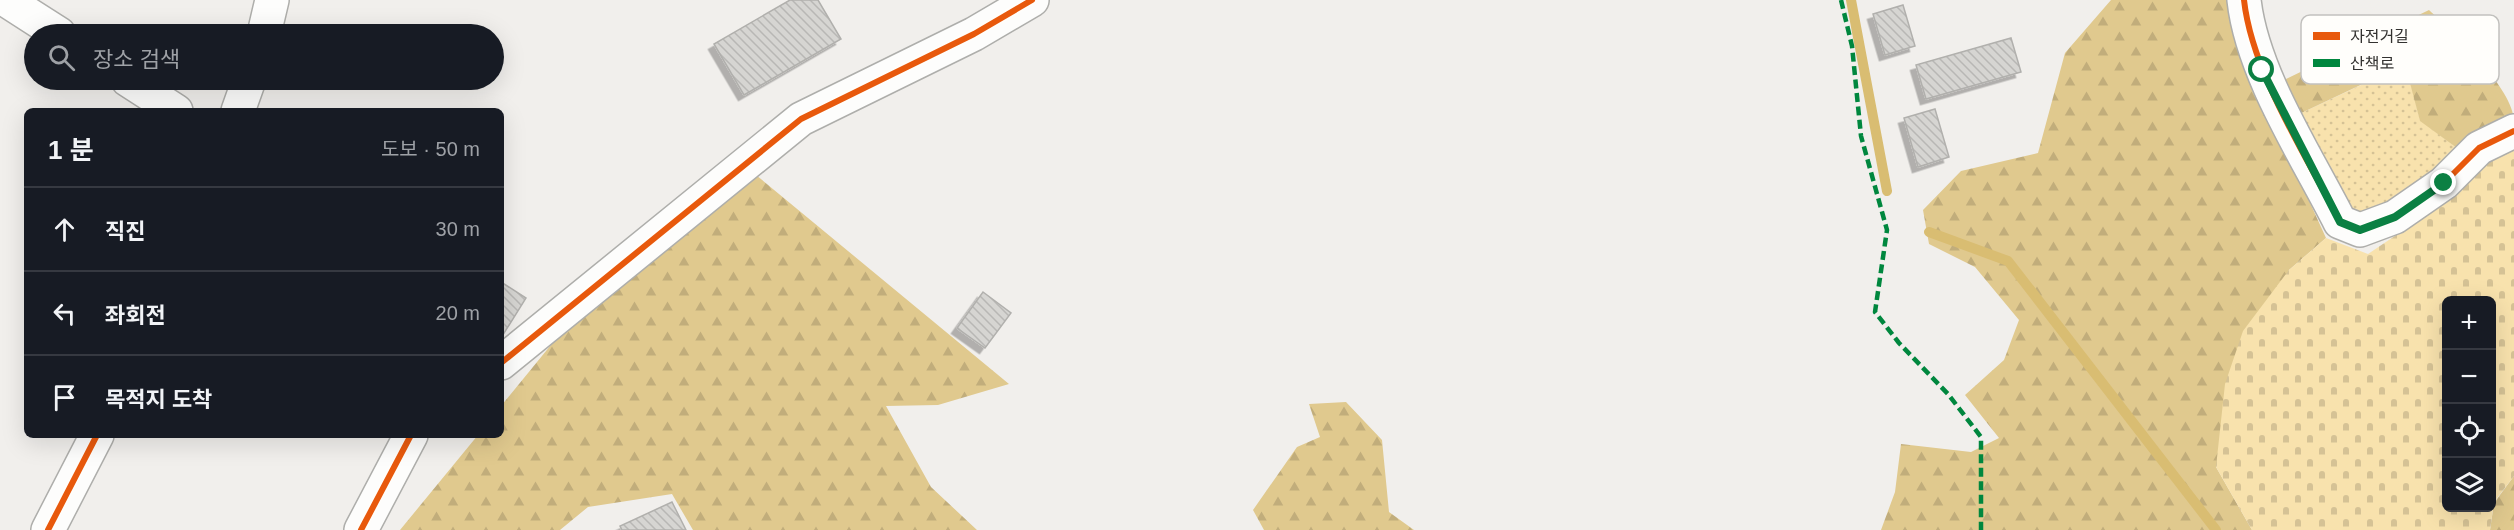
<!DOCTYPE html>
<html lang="ko">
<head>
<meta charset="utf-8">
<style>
	:root { --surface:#171b24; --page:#20242c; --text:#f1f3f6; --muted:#9ea1a6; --line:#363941 }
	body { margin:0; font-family:Helvetica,"Noto Sans KR",sans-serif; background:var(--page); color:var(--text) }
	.controls { position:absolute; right:18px; bottom:18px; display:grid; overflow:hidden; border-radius:9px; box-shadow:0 6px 24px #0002 }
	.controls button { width:54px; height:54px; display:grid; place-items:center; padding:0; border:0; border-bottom:2px solid var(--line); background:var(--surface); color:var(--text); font:30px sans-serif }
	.stop { position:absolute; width:18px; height:18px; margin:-14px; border:4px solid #0b8043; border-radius:50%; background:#fff }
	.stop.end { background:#0b8043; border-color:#fff; box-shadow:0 2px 6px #0008 }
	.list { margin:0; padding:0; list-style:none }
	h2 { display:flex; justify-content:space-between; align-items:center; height:78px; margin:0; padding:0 24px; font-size:26px }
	h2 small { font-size:20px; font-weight:400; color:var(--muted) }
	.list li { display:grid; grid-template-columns:39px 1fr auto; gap:18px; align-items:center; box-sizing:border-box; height:84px; padding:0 24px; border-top:2px solid var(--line) }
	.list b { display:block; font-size:22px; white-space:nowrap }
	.list em { font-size:20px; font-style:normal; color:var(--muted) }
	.icon { flex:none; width:33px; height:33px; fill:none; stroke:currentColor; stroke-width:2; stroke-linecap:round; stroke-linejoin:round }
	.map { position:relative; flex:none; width:2514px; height:530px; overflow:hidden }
	.search { position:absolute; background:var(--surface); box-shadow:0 6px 24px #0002; left:24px; top:24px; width:480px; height:66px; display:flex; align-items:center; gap:15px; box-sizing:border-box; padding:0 21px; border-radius:33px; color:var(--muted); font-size:22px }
	.panel { position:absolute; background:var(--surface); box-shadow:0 6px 24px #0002; left:24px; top:108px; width:480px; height:330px; border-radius:9px }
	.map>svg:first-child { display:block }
</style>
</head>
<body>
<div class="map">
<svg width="2514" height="530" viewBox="0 0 2514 530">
	<defs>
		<pattern id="green-dots" width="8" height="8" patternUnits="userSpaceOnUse" patternTransform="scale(1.5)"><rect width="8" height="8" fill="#f8e2ad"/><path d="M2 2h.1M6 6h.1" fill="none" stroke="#d5c295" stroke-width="1.8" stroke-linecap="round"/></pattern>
		<pattern id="forest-firs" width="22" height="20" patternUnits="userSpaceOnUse" patternTransform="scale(1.5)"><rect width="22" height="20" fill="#e0c98e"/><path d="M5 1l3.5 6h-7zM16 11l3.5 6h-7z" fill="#c1ad7b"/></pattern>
		<pattern id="cemetery-stones" width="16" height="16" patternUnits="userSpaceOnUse" patternTransform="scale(1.5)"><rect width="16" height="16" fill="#f8e2ad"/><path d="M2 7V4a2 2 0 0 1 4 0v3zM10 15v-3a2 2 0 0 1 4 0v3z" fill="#d5c295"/></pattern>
		<pattern id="building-back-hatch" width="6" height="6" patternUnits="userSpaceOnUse" patternTransform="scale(1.5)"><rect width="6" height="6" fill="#d6d5d2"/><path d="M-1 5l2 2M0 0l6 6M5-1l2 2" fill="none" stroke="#b8b7b5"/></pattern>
		<filter id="shadow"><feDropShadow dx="-5.5" dy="5.5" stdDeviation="0" flood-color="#0004"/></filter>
	</defs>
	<rect width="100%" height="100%" fill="#f1efec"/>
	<path fill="url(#green-dots)" d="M2406,64l14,56 41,31 -77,63 -41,-2 -46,-97z"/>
	<g fill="url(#forest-firs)">
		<path d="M2111,0h118l7,40 90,198 -37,32 -73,197 36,63h-371l14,-38 6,-48 70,8 28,-14 -34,-43 39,-35 15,-40 -44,-53 -46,-23 -6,-34 38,-39 77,-18 27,-100z"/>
		<path d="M2429,10c24,22 85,79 85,111l-53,30 -41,-30 -15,-57 -108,51 -13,-35z"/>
		<path d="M756,175l253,209 -71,21 -52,1 45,81 46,43h-284l-21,-36 -84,13 -28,23h-160l78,-95h23v-29l54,-66z"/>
		<path d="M1346,402l36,38 7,72 25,18h-150l-11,-20 44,-63 23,-10 -11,-33z"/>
		<path d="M2514,476v54h-24l4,-27z"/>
	</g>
	<path fill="url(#cemetery-stones)" fill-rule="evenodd" d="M2514,141v335l-20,26 -4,28h-238l-36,-63 9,-83 18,-53 46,-61 37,-32 42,16 79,-53 39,-45zM2446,300h46v208h-46z"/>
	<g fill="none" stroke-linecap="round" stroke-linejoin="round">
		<g stroke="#d9bd72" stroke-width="10">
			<path d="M1851,0l36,191"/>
			<path d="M1929,232l79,29 208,269"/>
		</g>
	</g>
	<g fill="url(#building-back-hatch)" stroke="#b1b0ad" stroke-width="1.5" filter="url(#shadow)">
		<path d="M790,0h28l23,39 -97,56 -30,-51z"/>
		<path d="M1903,5l12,41 -30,9 -12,-41z"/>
		<path d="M2011,38l10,34 -95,27 -10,-34z"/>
		<path d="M1935,109l14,48 -31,10 -14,-49z"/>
		<path d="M501,282l25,16 -25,40z"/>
		<path d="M983,292l28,21 -26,35 -28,-20z"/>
		<path d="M672,502l14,28h-64l-2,-4z"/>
	</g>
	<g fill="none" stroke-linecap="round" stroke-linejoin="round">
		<g stroke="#aeaeab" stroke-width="36">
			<g id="minor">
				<path d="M6,0l53,34"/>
				<path d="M2244,0c8,73 62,155 96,222l20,8 35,-13 49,-34 35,-35 35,-17"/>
				<path d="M128,80l48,31"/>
				<path d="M501,363l300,-244 173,-85 58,-34"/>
				<path d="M361,530l50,-95"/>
			</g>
		</g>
		<g stroke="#aeaeab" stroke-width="36">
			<g id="tertiary">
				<path d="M264,34l8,-34"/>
				<path d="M238,111l11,-31"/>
				<path d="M48,530l49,-95"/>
			</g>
		</g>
		<use href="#minor" stroke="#fdfdfc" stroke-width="33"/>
		<use href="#tertiary" stroke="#fdfdfc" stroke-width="33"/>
		<path stroke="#00873e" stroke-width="4.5" stroke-dasharray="9 4.5" stroke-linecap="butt" d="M1841,0l11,46 9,90 26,94 -12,82 24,31 49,51 33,43v93"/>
		<g stroke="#fffefb" stroke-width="10">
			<g id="cycleway">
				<path d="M2244,0c8,73 62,155 96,222l20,8 35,-13 49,-34 35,-35 35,-17"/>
				<path d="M501,363l300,-244 173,-85 58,-34"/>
				<path d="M48,530l49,-95"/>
				<path d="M361,530l50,-95"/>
			</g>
		</g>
		<use href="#cycleway" stroke="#e8590c" stroke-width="6"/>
	</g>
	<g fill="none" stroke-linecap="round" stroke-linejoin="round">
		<path stroke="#0b8043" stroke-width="8" d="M2262,70l78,152 20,8 35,-13 49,-34"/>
	</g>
	<rect x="2301" y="15" width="198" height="69" rx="9" fill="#fffefb" stroke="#c2c1be" stroke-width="1.5"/>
	<rect x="2313" y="32" width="27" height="8" fill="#e8590c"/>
	<rect x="2313" y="59" width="27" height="8" fill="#00873e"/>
	<g font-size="16" fill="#333230">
		<text x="2350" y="42">자전거길</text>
		<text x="2350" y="69">산책로</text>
	</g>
</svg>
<div class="controls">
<button>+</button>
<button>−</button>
<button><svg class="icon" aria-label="locate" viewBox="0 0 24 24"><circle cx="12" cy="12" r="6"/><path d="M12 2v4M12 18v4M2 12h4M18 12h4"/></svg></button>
<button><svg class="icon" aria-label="layers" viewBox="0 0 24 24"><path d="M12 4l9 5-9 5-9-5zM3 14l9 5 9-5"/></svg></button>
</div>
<div class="stop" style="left:2262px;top:70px"></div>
<div class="stop end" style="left:2444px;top:183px"></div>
<div class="search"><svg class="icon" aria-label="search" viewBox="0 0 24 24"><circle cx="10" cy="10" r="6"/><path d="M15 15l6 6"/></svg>장소 검색</div>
<section class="panel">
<h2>1 분<small>도보 · 50 m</small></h2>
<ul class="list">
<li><svg class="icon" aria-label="ahead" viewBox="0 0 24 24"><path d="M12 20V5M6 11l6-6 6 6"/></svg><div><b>직진</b></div><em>30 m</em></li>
<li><svg class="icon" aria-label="left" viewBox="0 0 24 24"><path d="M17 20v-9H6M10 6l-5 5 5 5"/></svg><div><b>좌회전</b></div><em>20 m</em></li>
<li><svg class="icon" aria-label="arrive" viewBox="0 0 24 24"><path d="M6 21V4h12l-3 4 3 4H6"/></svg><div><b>목적지 도착</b></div></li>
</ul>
</section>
</div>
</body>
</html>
